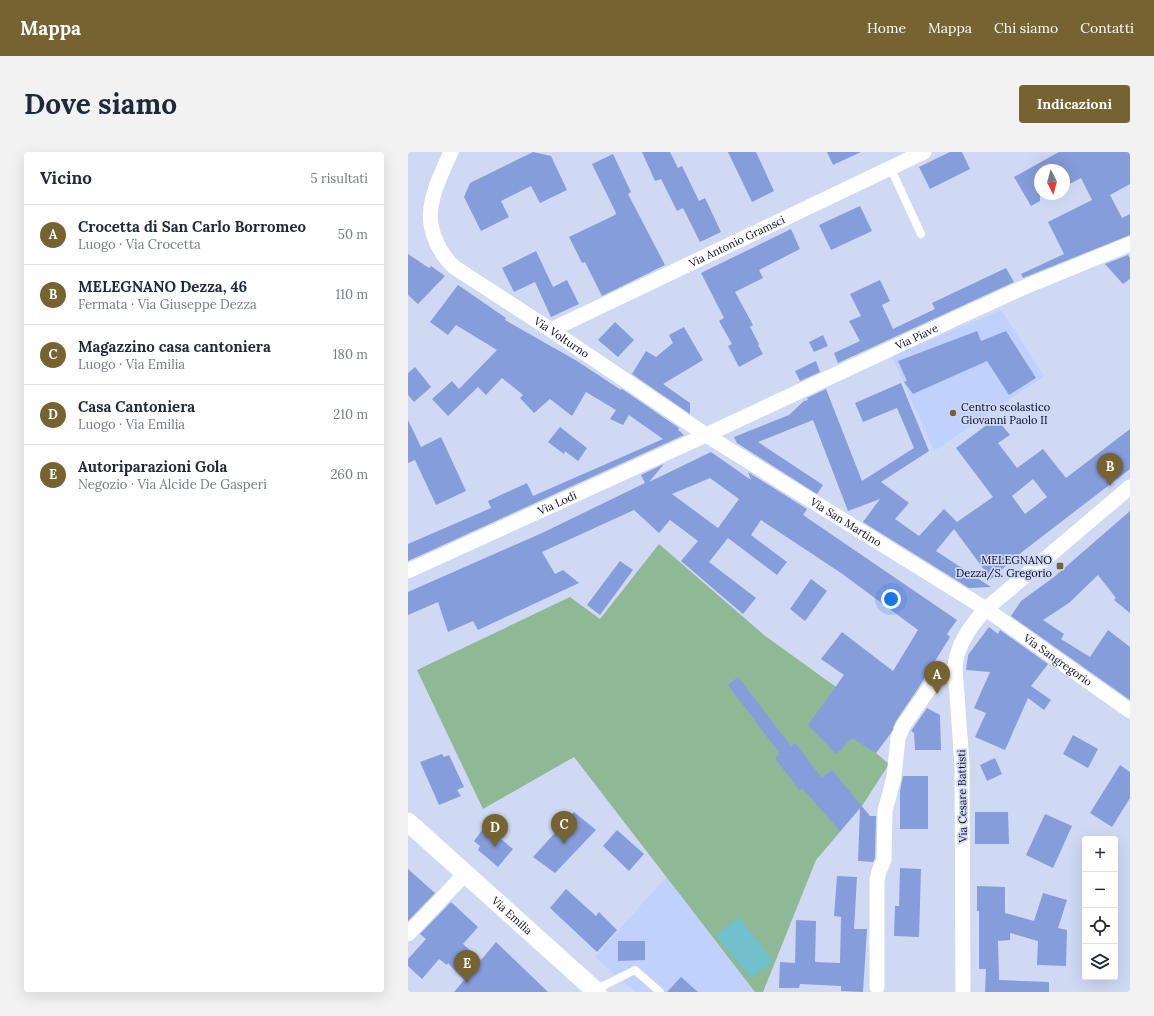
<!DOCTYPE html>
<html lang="it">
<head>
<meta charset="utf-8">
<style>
	:root { --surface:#fff; --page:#f2f2f3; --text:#1f2937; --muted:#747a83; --line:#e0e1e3; --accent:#766332 }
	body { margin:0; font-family:Lora,serif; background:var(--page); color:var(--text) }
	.controls { position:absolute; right:12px; bottom:12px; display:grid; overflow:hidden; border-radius:4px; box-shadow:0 4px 16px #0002 }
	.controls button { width:36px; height:36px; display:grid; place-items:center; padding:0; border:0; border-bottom:1px solid var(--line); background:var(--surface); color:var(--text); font:20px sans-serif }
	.compass { position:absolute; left:626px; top:12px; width:36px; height:36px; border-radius:50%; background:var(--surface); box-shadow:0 4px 16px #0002; rotate:174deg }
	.you { position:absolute; left:483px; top:447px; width:14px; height:14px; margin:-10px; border:3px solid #fff; border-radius:50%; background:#1a73e8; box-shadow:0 0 0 6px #1a73e833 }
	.badge { display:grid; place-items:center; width:26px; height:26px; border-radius:50%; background:var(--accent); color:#fff; font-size:13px; font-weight:700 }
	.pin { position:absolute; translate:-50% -33px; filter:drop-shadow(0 1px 2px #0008) }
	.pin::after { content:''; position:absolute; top:21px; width:14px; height:12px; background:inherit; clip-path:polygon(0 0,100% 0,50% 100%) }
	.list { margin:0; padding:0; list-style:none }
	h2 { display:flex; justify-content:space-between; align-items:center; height:52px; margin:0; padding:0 16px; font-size:17px }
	h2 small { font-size:13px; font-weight:400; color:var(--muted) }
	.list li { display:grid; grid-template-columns:26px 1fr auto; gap:12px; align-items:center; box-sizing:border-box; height:60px; padding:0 16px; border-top:1px solid var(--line) }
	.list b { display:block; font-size:15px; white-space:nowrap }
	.list p { margin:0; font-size:13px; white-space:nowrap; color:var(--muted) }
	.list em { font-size:13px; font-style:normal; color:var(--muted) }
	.icon { flex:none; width:22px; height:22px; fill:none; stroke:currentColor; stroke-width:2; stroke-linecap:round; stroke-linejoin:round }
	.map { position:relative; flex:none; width:722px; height:840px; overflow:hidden; border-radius:4px }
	header { display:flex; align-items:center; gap:24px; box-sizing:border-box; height:56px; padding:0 20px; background:var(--accent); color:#fff }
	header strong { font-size:19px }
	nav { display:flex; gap:22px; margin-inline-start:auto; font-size:14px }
	.intro { display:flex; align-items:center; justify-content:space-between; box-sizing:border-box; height:96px; padding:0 24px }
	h1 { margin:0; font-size:28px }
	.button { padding:10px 18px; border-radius:4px; background:var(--accent); color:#fff; font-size:14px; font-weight:700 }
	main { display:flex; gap:24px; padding:0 24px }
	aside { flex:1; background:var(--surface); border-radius:4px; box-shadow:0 4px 16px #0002 }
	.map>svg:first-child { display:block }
</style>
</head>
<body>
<header>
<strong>Mappa</strong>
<nav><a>Home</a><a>Mappa</a><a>Chi siamo</a><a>Contatti</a></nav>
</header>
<div class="intro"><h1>Dove siamo</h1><a class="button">Indicazioni</a></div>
<main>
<aside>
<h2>Vicino<small>5 risultati</small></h2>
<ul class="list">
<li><span class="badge">A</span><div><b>Crocetta di San Carlo Borromeo</b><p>Luogo · Via Crocetta</p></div><em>50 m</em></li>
<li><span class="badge">B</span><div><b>MELEGNANO Dezza, 46</b><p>Fermata · Via Giuseppe Dezza</p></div><em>110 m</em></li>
<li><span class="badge">C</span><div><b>Magazzino casa cantoniera</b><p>Luogo · Via Emilia</p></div><em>180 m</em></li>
<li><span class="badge">D</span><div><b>Casa Cantoniera</b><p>Luogo · Via Emilia</p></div><em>210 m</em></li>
<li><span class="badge">E</span><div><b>Autoriparazioni Gola</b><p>Negozio · Via Alcide De Gasperi</p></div><em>260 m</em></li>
</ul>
</aside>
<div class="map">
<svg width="722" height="840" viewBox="0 0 722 840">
	<rect width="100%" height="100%" fill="#cfd9f4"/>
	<g fill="#c0d1fd">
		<path d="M593,158l43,66 -110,75 -42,-95z"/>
		<path d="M258,725l89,115h-120l-40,-35z"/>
	</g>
	<path fill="#8eb994" d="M251,392l105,91 130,94 -18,24 13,11 -27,42 -46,54 -53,132h-8l-181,-235 -91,52 -66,-139 153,-73 30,22z"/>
	<path fill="#70c0cd" d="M331,765l34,44 -22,17 -35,-43z"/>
	<g fill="#869ddc" fill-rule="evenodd">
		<path d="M125,0l18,4 16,34 -27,13 -9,-17 -30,15 8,16 -28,14 -17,-34 6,-14z"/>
		<path d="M234,0h28l8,16 4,-2 17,35 6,-3 16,34 -21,10 -17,-34 -6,3 -16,-32 -6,2z"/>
		<path d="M320,0h28l18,39 -22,11z"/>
		<path d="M419,0h34l-28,13z"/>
		<path d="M542,0h12l8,17 -40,20 -11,-22z"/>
		<path d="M651,0h71v32l-20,11 12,23 8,-4v21l-107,43 -2,-4 43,-20 -16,-32 44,-22 -11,-22 -17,9v-17h-24v31l-9,5 -17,-29z"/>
		<path d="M205,2l18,38 -3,2 37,71 -63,31 -17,-34 -3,1 -13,-26 46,-22 1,-2 -24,-49z"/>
		<path d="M452,54l12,25 -41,19 -12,-25z"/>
		<path d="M383,77l9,20 -41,21 4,8 -28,14 18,33 -3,2 9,17 -1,1 5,9 -24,13 -11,-21 4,-2 -13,-23 5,-3 -23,-45z"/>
		<path d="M128,99l17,36 14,-7 12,24 -28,13 -16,-35 -21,10 -12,-24z"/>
		<path d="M0,102l21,14 2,-2 14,10 -27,28 -10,-9z"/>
		<path d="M720,103l2,3v21l-7,5 -18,-20z"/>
		<path d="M598,116l8,14 -176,81 -4,-10 26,-12 -11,-20 12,-5 -11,-22 30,-14 10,21 -8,4 11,24 42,-20 -3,-6z"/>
		<path d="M50,133l48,33 -1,2 72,41 44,29 1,-1 57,39 -1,2 6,5 -276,126v-17l83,-36 -3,-7 39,-18 6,13 130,-57 -34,-24 -6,10 -13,-6 6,-9 -30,-18 -14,24 -22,-17 -16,14 -14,-15 3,-3 -21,-17 -16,17 -8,-8 -30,29 -16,-17 20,-18 7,8 38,-39 -41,-25 -8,10 -18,-13z"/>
		<path d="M207,170l19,18 -16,17 -20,-17z"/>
		<path d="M276,175l19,33 -40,24 27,19v11l-58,-40 14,-23 10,6 17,-14 -4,-8z"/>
		<path d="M569,179l4,10 25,-10 30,47 -27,17 -22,-34 -74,33 -9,-12 3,-1 -9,-20z"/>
		<path d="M415,183l5,11 -14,6 -5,-10z"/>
		<path d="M408,209l4,11 -20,9 -5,-10z"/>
		<path d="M7,215l16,20 -17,15 -6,-7v-22z"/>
		<path d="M493,231l28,68 -48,31 28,21 -14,16 24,17 25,-27 13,13 36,-25 -37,-49 40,-30 14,17 -12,8 19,25 26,-19 23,29 64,-49v40l-108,83 -31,27 -37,-50 -18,22 55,36 -22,1 -106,-66 17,-23 -32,12 -35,-91 -55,22 65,43 -6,9 -80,-51 -3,-6 55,-22 15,-14 4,-1 -1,-2 19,-9 36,92 52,-33 -17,-40 -34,14 -8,-19zM625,327l14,18 -22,17 -13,-18z"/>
		<path d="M0,268l13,27 20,-10 25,54 -30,14 -21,-45 -7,3z"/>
		<path d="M152,275l27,21 -9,13 -13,-10 -1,3 -16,-12z"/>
		<path d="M303,300l40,28 -3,-8 59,37 -4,6 154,105 -10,14 3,3 -33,53 -21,31 -6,13 -14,19 -24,-15 -16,16 -28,-29 36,-50 -23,-16 21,-27 51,39 25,-41 -77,-57 -80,-53 -10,15 36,27 -10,13 -49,-37 -19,24 47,36 -13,16 -62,-53 17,-20 -28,-21 -11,13 -25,-23 -92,42 13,22 8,-4 16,13 -101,47 -5,-9 -25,11 -10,-30 -30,13v-23l134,-59 103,-50 -4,-8 23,-11 -15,18zM302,326l29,21 -21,29 -46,-34z"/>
		<path d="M722,359v102l-16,-13 2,-2 -18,-23 -29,28 -26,17 21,14 -3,5 29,18 18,-27 22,17v53l-119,-84 10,-15 33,-24z"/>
		<path d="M212,409l13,9 -33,45 -13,-10z"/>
		<path d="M403,427l16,12 -22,30 -15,-12z"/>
		<path d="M581,475l9,7 2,-4 48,34 -17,22 20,14 -7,10 -16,-12 -23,52 -30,-13 11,-24 -12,-5 16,-36 -24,-2 2,-15z"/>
		<path d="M330,525l53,69 4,-3 27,35 10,-8 38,46h6l-1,42 -2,4 -15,-1 2,-53 -20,23 -38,-43 -3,2 -24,-32 5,-4 -52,-69z"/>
		<path d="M519,556l13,7 1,35h-26l-1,-17 -3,-2z"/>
		<path d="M665,583l25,14 -10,19 -25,-14z"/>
		<path d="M34,602l2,3 5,-2 15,32 -7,3 4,6 -22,9 -19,-43z"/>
		<path d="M587,606l7,16 -15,7 -7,-16z"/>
		<path d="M712,613l10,7v26l-18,29 -22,-14z"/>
		<path d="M495,624h25v53h-28v-38z"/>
		<path d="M166,660l22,18 -41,43 -22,-16z"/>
		<path d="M567,660h33l1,32h-34z"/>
		<path d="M637,662l27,12 -19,42 -27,-13z"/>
		<path d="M77,674l28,23 -15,18 -20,-17 2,-4 -6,-5z"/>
		<path d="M209,678l27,24 -15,17 -26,-25z"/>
		<path d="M492,716l21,1 -2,68 -25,-1 1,-30h4z"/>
		<path d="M0,717l27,24 -27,28z"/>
		<path d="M429,724l20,1 -3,52h13l-4,63 -22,-1v-5l-41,-2 -1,4h-20l1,-26 15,1 1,-43 20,1 -1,41 25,1 1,-46 -7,-1z"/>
		<path d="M569,734l28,1v26l29,8 9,-28 24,7 -9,28 9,2 -1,36 -29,-1 1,-24 -28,-8v7l-12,1 1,39 50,2v10h-64l1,-23h-7v-58h-2z"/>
		<path d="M158,737l30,27 3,-4 18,18 -20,22 -47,-44z"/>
		<path d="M43,750l27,25 -15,17 18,16 15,-18 52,50h-94l10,-12 -16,-17 -1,2 -8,-6 -17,20 -14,-13v-7l18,-20 -6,-5z"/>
		<path d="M210,789h27v19l-27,1z"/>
		<path d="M273,825l17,15h-31z"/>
	</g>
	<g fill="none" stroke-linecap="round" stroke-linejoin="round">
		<g stroke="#fff" stroke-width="8">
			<path d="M482,15l31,67"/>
			<path d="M186,837l9,-3 32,-16 25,22"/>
		</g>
		<g stroke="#fff" stroke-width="15">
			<path id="s1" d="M43,0c-7,16 -16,33 -19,50 -6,23 5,49 22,65l97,63 155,105 280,174 144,102"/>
			<path id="s2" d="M143,178l373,-178"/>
			<path id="s3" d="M0,419l298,-136 255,-119 66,-30 103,-42"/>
			<path d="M0,782l57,-60"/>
			<path d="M469,835v-107l2,-9 5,-11 1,-49 9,-34 4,-39 5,-12 28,-40 12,-10 12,-8"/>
			<path d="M555,840l-1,-228 -7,-96c1,-22 16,-43 31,-59l144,-122"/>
		</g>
		<path stroke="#fff" stroke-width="19" id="s4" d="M0,670l189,170"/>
	</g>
	<g fill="#766332" stroke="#cfd9f4" stroke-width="1.5">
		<circle cx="545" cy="261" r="4"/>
		<rect x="648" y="410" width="8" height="8" rx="2"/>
	</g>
	<g text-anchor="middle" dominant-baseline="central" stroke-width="3.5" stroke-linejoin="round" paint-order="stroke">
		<g font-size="11" fill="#060c23" stroke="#cfd9f4">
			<text stroke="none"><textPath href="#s2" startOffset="206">Via Antonio Gramsci</textPath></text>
			<text stroke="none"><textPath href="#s1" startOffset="254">Via Volturno</textPath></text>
			<text stroke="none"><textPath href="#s3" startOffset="560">Via Piave</textPath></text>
			<text stroke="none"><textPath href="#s3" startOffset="164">Via Lodi</textPath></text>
			<text stroke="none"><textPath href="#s1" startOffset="593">Via San Martino</textPath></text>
			<text stroke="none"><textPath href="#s1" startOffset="846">Via Sangregorio</textPath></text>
			<text transform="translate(554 644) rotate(-91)">Via Cesare Battisti</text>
			<text stroke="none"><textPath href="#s4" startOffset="140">Via Emilia</textPath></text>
		</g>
		<g font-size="11" fill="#060c23" stroke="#cfd9f4" text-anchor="start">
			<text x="553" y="255">Centro scolastico<tspan x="553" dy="13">Giovanni Paolo II</tspan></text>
			<text x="644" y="408" text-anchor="end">MELEGNANO<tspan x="644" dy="13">Dezza/S. Gregorio</tspan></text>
		</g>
	</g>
</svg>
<div class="controls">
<button>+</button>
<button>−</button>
<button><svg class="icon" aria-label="locate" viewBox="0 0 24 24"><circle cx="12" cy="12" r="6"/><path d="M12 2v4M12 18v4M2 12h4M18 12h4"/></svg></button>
<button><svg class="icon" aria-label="layers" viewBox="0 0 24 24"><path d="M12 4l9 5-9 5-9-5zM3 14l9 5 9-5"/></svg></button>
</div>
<svg class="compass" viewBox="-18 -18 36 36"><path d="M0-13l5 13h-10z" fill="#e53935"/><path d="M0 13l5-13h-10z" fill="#747a83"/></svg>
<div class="you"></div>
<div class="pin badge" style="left:529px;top:542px">A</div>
<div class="pin badge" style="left:702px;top:334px">B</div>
<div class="pin badge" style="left:156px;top:692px">C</div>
<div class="pin badge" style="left:87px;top:695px">D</div>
<div class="pin badge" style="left:59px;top:831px">E</div>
</div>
</main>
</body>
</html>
